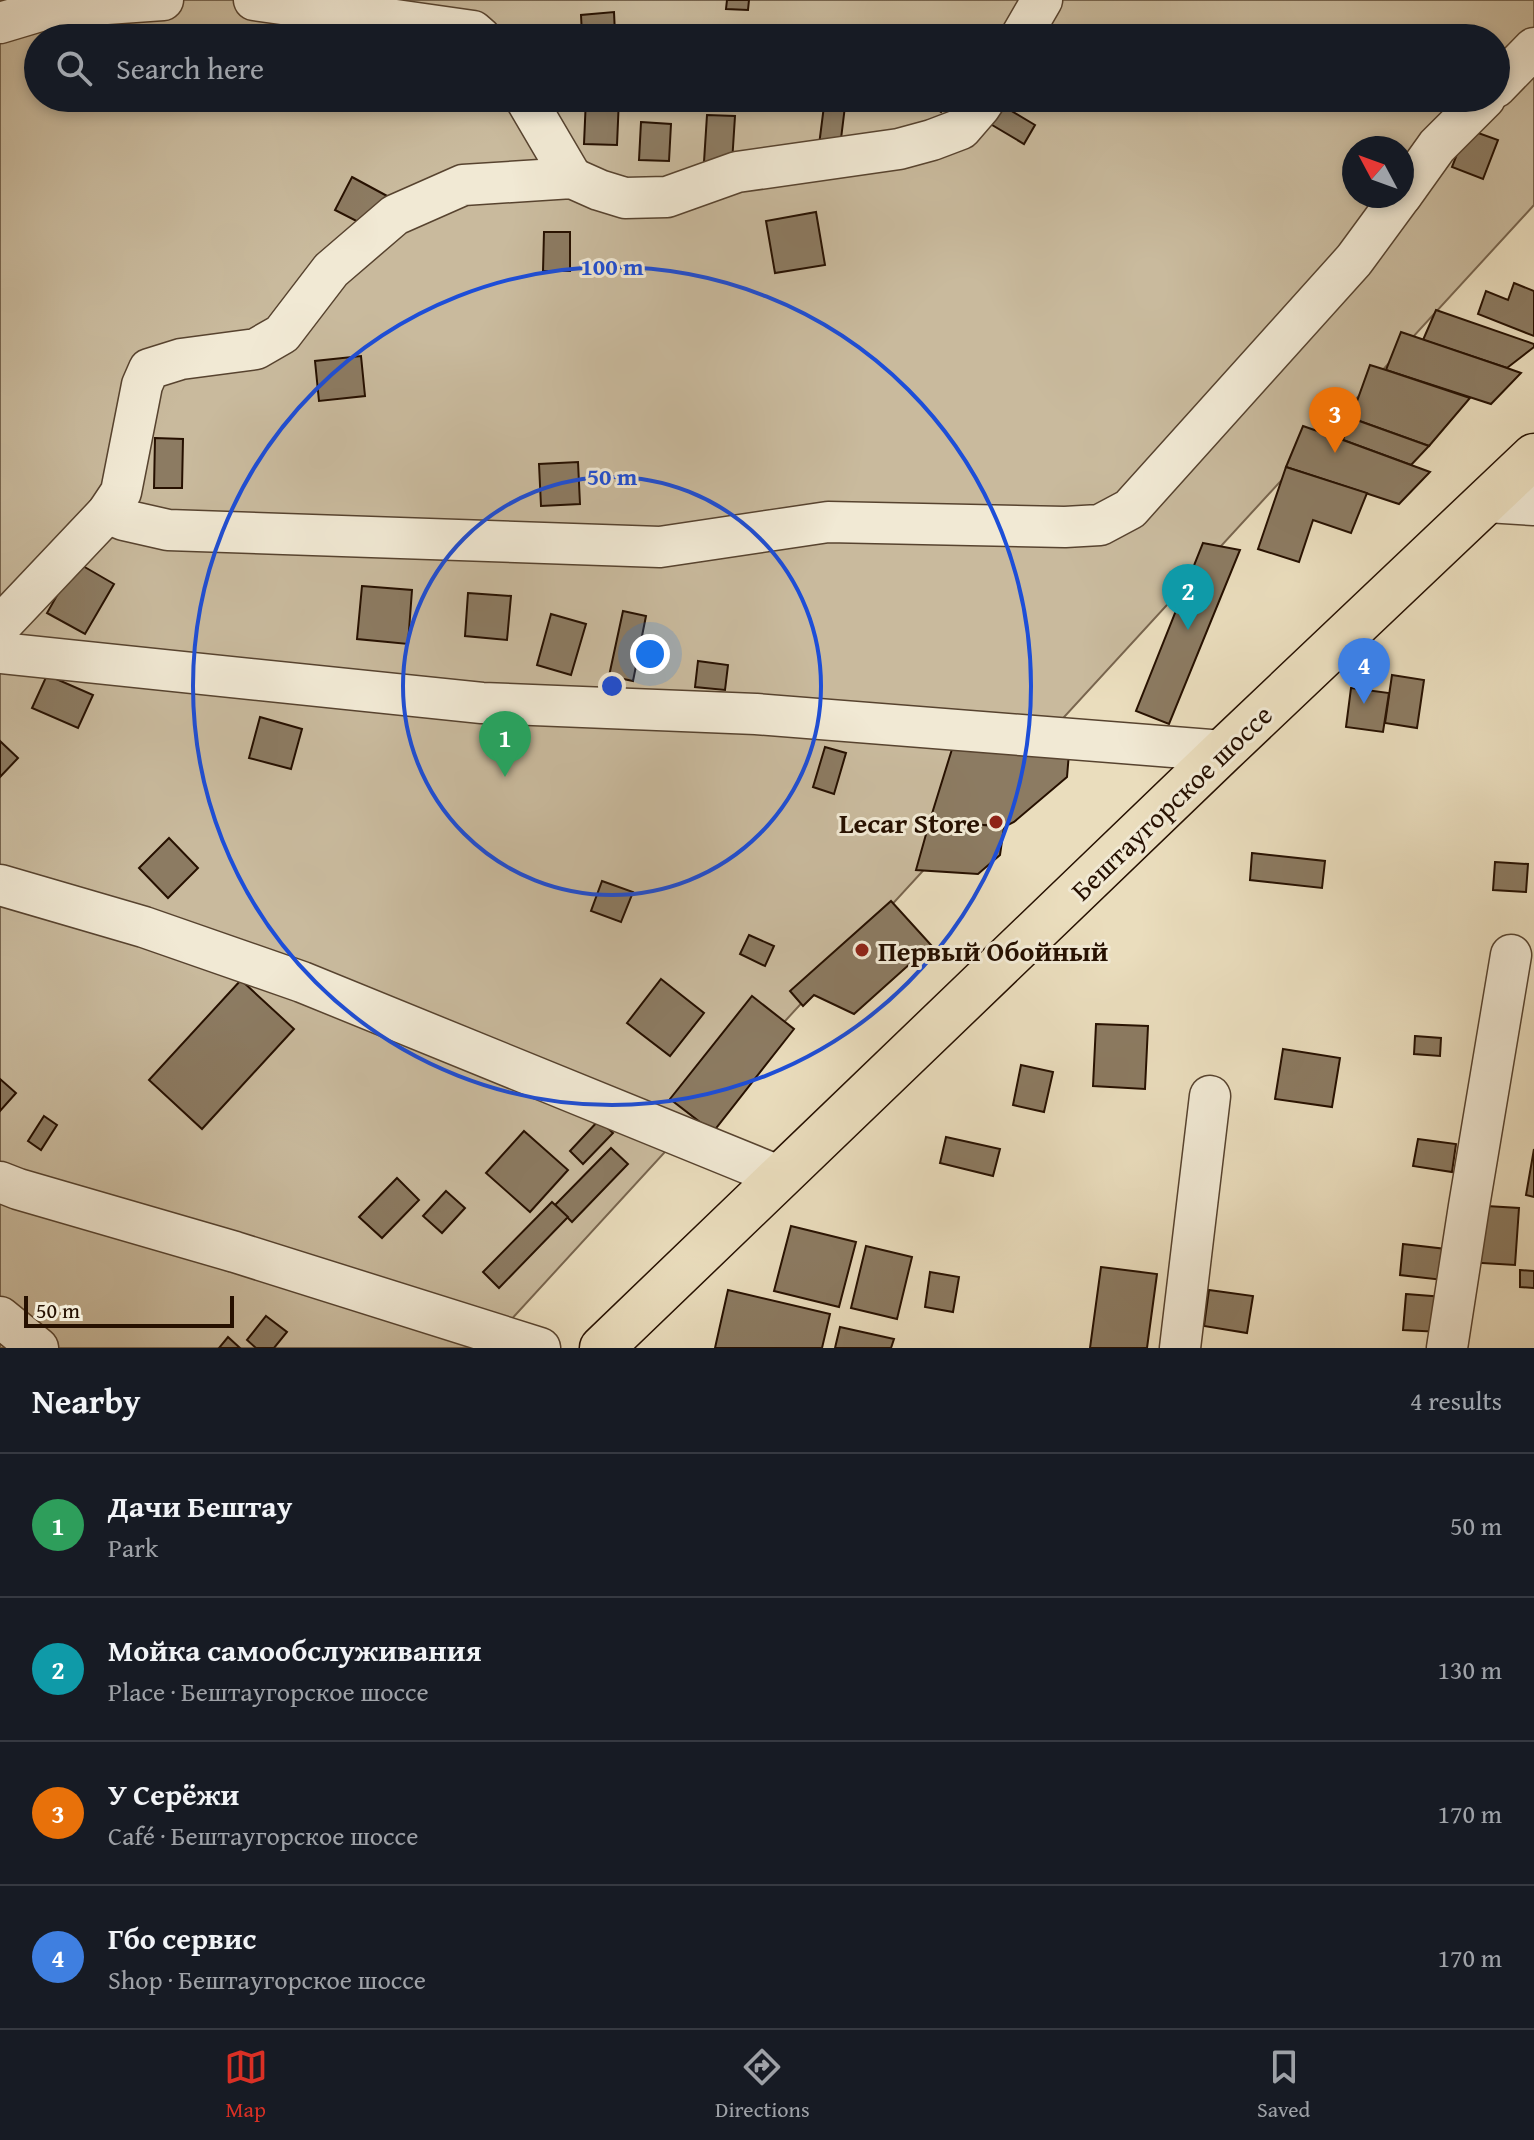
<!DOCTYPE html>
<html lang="en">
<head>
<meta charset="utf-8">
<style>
	:root { --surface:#171b24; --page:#242831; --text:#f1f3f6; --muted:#9ea1a6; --line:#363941; --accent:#d93025 }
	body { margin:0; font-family:"Gentium Book Plus",serif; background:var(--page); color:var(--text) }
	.compass { position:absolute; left:1342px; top:136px; width:72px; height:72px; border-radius:50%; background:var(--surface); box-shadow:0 4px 12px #0003; rotate:311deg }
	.scale { position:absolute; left:24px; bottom:20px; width:210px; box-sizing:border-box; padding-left:8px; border:4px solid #261000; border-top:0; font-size:22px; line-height:28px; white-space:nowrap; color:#261000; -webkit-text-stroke:6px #f1e9d4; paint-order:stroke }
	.you { position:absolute; left:650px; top:654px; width:28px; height:28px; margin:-20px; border:6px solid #fff; border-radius:50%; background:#1a73e8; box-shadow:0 0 0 12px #1a73e833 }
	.badge { display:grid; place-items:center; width:52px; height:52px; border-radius:50%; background:var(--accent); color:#fff; font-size:26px; font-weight:700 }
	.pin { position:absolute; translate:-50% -66px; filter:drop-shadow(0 2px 4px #0008) }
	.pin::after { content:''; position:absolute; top:42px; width:28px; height:24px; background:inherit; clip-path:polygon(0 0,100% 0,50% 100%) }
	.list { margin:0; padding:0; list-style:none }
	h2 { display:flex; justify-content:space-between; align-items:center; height:104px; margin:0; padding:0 32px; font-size:34px }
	h2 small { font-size:26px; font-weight:400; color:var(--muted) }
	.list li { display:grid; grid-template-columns:52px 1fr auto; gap:24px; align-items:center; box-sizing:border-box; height:144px; padding:0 32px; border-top:2px solid var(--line) }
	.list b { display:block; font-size:30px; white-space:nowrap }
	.list p { margin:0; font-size:26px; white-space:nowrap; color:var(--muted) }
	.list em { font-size:26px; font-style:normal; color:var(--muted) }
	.icon { flex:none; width:44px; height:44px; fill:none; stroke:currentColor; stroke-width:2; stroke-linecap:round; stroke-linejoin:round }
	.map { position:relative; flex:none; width:1534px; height:1348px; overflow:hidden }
	.search { position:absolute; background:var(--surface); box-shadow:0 4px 12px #0003; left:24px; right:24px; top:24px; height:88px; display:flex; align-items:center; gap:20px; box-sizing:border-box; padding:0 28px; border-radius:44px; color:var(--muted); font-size:30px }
	.sheet { height:680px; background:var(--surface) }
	nav { display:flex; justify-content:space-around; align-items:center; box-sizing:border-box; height:112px; border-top:2px solid var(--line); background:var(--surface); font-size:22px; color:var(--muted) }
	nav a { display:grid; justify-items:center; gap:4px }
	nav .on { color:var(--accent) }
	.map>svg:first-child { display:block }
</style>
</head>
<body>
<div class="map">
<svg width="1534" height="1348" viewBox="0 0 1534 1348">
	<rect width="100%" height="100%" fill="#eaddbd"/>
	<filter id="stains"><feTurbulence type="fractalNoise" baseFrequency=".0025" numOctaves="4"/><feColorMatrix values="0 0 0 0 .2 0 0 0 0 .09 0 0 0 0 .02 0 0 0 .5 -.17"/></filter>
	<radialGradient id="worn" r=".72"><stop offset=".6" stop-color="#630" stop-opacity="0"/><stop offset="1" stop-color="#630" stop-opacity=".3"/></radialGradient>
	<path fill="#c9ba9d" stroke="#78654e" stroke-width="2" fill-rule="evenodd" d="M0,0h1534v205l-1049,1143h-485zM38,38h1458v60h-1458zM1354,148h48v48h-48z"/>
	<g fill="#8c7b62" stroke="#261000" stroke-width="2">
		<path d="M727,0h22l-1,10 -22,-1z"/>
		<path d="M614,12l1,22 -33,2 -1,-21z"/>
		<path d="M335,23l36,15h-43z"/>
		<path d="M586,98h33l-2,47 -33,-1z"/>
		<path d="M825,98h21l-6,49 -21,-2z"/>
		<path d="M918,98h32l-9,14z"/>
		<path d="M998,103l37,22 -11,19 -37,-22z"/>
		<path d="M707,115l28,1 -3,47 -28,-1z"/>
		<path d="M641,122l30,2 -2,37 -30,-1z"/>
		<path d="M1467,129l31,11 -15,39 -31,-12z"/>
		<path d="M352,177l37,20 -17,32 -37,-19z"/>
		<path d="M816,212l9,53 -50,8 -9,-52z"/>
		<path d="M544,232h26v39h-27z"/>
		<path d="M1514,283l20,8v45l-56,-22 8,-23 22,9z"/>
		<path d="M1436,310l98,34v3l-27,21 -84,-28z"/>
		<path d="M1401,332l106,36 14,5 -30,31 -105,-34z"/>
		<path d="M361,356l4,40 -46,5 -4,-40z"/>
		<path d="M1370,365l16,5 84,28 -41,48 -78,-28z"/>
		<path d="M1351,418l78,28 -18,19 -68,-25z"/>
		<path d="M1303,426l40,14 87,32 -31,32 -113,-37z"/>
		<path d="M155,438l28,1 -1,49h-28z"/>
		<path d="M578,462l2,42 -39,2 -2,-42z"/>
		<path d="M1286,467l81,26 -16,40 -38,-13 -14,42 -41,-13z"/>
		<path d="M1203,543l37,7 -71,174 -33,-13z"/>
		<path d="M76,562l38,22 -29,50 -38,-21z"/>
		<path d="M362,586l50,4 -4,54 -51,-5z"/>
		<path d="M468,593l43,3 -4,44 -42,-4z"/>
		<path d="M623,611l23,5 -13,65 -24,-5z"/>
		<path d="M551,614l35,10 -15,51 -34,-10z"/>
		<path d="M698,661l30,4 -3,25 -30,-3z"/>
		<path d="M47,675l46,20 -15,33 -46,-20z"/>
		<path d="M1392,675l32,5 -7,48 -32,-5z"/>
		<path d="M1351,688l38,5 -6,39 -37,-5z"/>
		<path d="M260,717l42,12 -11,40 -42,-11z"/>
		<path d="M0,741l18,17 -18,19z"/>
		<path d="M953,746l116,7 -2,24 -53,45 -10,5 -74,-7z"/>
		<path d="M825,747l21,6 -12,41 -21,-7z"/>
		<path d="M930,820l74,7 -4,28 -22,19 -62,-4z"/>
		<path d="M169,838l29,30 -30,30 -29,-30z"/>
		<path d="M1252,853l73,8 -3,27 -72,-8z"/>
		<path d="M1495,862l33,2 -2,28 -33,-2z"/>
		<path d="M602,881l31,11 -12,30 -30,-11z"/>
		<path d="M891,901l40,44 -77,69 -40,-19 -11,11 -13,-15z"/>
		<path d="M749,935l25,11 -9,20 -25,-12z"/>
		<path d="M661,979l43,34 -34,43 -43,-33z"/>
		<path d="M241,980l53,49 -92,100 -53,-49z"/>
		<path d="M752,996l42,33 -81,103 -43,-33z"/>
		<path d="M1096,1024l52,2 -3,63 -52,-3z"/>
		<path d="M1415,1036l26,2 -1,18 -26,-2z"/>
		<path d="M1283,1049l57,9 -8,49 -57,-8z"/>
		<path d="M1021,1065l32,7 -9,40 -31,-7z"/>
		<path d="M0,1079l16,14 -16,18z"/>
		<path d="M44,1116l13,9 -16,25 -13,-9z"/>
		<path d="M599,1120l14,13 -30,31 -13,-13z"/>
		<path d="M524,1131l44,39 -38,42 -44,-39z"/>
		<path d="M946,1137l54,12 -7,27 -53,-13z"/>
		<path d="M1418,1139l38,5 -4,28 -39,-6z"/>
		<path d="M611,1148l17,16 -56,58 -17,-17z"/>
		<path d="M1534,1149v48l-8,-2z"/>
		<path d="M397,1178l22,22 -37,38 -23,-21z"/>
		<path d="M446,1191l19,17 -23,25 -19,-17z"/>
		<path d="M552,1202l16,15 -69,71 -16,-16z"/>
		<path d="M1470,1205l49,3 -4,57 -49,-3z"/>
		<path d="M791,1226l65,16 -17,65 -65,-16z"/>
		<path d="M1403,1244l43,5 -3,31 -43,-5z"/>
		<path d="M866,1246l46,11 -15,62 -46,-11z"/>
		<path d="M1101,1267l56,7 -10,74h-57z"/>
		<path d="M1520,1270l14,1v17l-14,-1z"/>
		<path d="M930,1272l29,5 -6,35 -28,-5z"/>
		<path d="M728,1290l102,24 -8,34h-107z"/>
		<path d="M1209,1290l44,6 -6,37 -43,-7z"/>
		<path d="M1406,1294l38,3 -3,35 -38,-2z"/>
		<path d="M266,1316l21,16 -13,16h-18l-9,-8z"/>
		<path d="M840,1327l54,12 -3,9h-56z"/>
		<path d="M228,1337l12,11h-21z"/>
	</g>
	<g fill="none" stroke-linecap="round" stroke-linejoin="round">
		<g stroke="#57432f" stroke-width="43">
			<g id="minor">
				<path d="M254,0l219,31 8,7"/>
				<path d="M0,23l50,-15 113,-8"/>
				<path d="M1020,38l22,-38"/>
				<path d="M1496,87l38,-39"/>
				<path d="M525,98l47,80"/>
				<path d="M1402,195l35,-49 48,-48"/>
				<path d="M1487,502l47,3"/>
				<path d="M107,513l17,7 44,10 492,17 168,-25 237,5 35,-2 30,-16 224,-249 47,-64"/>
				<path d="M0,626l107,-113 14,-21 21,-107 7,-16 32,-10 75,-10 26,-15 49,-64 64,-55 68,-30 109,-7 27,12 26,8 42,-1 70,-25 162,-23 33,-9 29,-11 19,-22 6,-9"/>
				<path d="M0,653l482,50 274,11 467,37"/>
				<path d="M0,885l144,42 158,55 479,195"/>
				<path d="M0,1182l18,7 217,63 305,96"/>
				<path d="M0,1317l38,31"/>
				<path d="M1180,1348l30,-252"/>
				<path d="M1447,1348l22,-142 42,-251"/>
			</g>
		</g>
		<g stroke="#261000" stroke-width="47">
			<path id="major" d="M602,1348l621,-597 311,-295"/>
		</g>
		<use href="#minor" stroke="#f1e9d4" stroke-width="40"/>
		<use href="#major" stroke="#eaddbd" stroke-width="44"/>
	</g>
	<g fill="none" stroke="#1d4ed8" stroke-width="4">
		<circle cx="612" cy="686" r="209"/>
		<circle cx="612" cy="686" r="419"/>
	</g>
	<g fill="#8f2418" stroke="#f1e9d4" stroke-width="3">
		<circle cx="996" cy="822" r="8"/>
		<circle cx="862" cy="950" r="8"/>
	</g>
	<g text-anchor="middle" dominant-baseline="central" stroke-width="6" stroke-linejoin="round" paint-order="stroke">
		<g font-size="28" fill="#261000" stroke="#f1e9d4">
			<text transform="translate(1171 802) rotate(-44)">Бештаугорское шоссе</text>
		</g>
		<g font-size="28" font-weight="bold" fill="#261000" stroke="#f1e9d4" text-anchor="end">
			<text x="980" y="822">Lecar Store</text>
			<text x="878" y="950" text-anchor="start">Первый Обойный</text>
		</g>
	</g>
	<circle cx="612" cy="686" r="12" fill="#1d4ed8" stroke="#f1e9d4" stroke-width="4"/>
	<g font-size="24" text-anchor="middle" font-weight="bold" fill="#1d4ed8" stroke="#f1e9d4" stroke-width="6" stroke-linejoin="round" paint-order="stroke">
		<text x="612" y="275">100 m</text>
		<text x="612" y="485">50 m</text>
	</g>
	<rect width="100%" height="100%" filter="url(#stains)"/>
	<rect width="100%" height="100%" fill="url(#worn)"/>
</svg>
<svg class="compass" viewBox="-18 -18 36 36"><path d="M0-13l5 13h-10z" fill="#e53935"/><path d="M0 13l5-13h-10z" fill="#9ea1a6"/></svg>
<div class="scale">50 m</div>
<div class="you"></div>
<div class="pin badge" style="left:505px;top:777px;background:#2e9e5b">1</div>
<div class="pin badge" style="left:1188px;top:630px;background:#0f9aa8">2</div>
<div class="pin badge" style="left:1335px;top:453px;background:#e8710a">3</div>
<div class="pin badge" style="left:1364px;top:704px;background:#3f7fe0">4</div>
<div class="search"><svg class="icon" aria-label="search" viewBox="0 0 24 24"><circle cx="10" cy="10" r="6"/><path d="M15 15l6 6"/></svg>Search here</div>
</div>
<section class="sheet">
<h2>Nearby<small>4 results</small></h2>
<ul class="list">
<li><span class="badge" style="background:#2e9e5b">1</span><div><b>Дачи Бештау</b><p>Park</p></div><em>50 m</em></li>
<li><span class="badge" style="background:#0f9aa8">2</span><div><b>Мойка самообслуживания</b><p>Place · Бештаугорское шоссе</p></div><em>130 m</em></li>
<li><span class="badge" style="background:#e8710a">3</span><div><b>У Серёжи</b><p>Café · Бештаугорское шоссе</p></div><em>170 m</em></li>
<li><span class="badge" style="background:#3f7fe0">4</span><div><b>Гбо cервис</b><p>Shop · Бештаугорское шоссе</p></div><em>170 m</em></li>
</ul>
</section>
<nav>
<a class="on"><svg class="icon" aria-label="map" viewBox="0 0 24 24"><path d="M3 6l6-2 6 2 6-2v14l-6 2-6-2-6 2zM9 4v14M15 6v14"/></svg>Map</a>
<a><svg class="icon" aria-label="directions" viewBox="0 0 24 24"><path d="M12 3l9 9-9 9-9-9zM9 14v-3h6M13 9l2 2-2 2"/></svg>Directions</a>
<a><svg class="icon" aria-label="saved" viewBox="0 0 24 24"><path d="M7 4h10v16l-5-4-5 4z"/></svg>Saved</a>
</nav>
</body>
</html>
